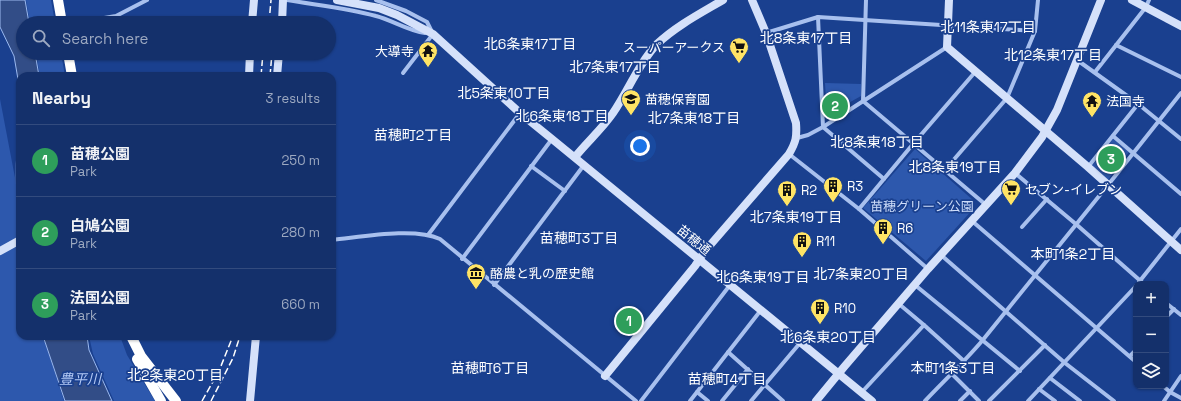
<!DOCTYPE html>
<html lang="en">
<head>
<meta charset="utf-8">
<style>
	:root { --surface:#14306b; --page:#1d3871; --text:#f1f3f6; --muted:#9da9c1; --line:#334b7e; --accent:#ffe465 }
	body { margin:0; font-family:"Space Grotesk","Noto Sans JP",sans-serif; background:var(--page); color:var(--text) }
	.controls { position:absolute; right:12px; bottom:12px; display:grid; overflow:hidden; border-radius:8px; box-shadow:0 1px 3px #0004 }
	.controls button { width:36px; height:36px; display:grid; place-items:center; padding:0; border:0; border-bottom:1px solid var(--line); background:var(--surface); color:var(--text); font:20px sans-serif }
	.you { position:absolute; left:640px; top:146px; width:14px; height:14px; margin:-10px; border:3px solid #fff; border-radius:50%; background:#1a73e8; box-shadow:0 0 0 6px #1a73e833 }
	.badge { display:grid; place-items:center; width:26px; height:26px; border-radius:50%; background:var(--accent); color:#fff; font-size:13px; font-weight:700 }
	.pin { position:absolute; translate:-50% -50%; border:2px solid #fff; box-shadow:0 1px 4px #0006 }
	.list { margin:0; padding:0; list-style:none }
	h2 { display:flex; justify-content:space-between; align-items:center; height:52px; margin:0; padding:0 16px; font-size:17px }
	h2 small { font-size:13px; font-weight:400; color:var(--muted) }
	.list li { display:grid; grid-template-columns:26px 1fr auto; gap:12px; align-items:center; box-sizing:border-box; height:72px; padding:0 16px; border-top:1px solid var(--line) }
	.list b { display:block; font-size:15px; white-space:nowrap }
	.list p { margin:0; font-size:13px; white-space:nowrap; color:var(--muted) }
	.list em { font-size:13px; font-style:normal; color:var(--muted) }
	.icon { flex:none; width:22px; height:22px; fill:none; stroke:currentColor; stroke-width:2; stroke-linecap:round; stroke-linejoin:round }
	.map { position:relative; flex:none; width:1181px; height:401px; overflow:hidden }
	.search { position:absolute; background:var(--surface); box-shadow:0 1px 3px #0004; left:16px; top:16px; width:320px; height:44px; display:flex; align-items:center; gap:10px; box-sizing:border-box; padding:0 14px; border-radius:22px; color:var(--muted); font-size:15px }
	.panel { position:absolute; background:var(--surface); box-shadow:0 1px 3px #0004; left:16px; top:72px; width:320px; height:268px; border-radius:12px }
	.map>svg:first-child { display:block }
</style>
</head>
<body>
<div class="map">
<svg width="1181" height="401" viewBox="0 0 1181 401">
	<rect width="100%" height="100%" fill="#1a408f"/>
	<g fill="#2d58ad">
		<path d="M26,0h25l4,23h-25z"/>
		<path d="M36,53h25l4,23h-25z"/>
		<path d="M825,83l36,1v12l-34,19z"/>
		<path d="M0,99l20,105v132h23l21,65h-64z"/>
		<path d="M1113,139l16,13 -21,28 -16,-14z"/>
		<path d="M915,149l59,52v7l-48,53 -63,-53z"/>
		<path d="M625,306l19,14 -12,16 -18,-14z"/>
		<path d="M89,336h31l7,19 28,46h-41l-21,-47z"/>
	</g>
	<g fill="#324d87" stroke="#9bb9f0">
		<path d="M0,0h25l4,23h-6v30h12l4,23h-19v15l-6,-35 -14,-29z"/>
		<path d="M20,131v92c-4,-25 -6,-68 0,-92z"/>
		<path d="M43,336h44l2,14 23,51h-47z"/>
	</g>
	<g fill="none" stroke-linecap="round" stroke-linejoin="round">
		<g stroke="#a8c0ee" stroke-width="4">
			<path d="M287,0c29,5 60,8 89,16 16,4 32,15 49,17"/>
			<path d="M376,0l30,11 21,11 5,10"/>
			<path d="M866,0l-3,101 123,104"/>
			<path d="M818,17l5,110 61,52"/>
			<path d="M75,23l41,-7 31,-16"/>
			<path d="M766,33l52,-16 217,14"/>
			<path d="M1116,45l65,32"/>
			<path d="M1077,60l60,43 44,36"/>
			<path d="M1095,72l51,-65 3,-7"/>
			<path d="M403,73l30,-39"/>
			<path d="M1113,136l68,58"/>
			<path d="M797,138l11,-3 15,-8 124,-80"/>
			<path d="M789,154l70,55"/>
			<path d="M531,166l34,25"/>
			<path d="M1088,167l50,-63"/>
			<path d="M944,171l63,-73 28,-67 3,-31"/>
			<path d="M1015,173l62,52 67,59"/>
			<path d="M972,221l164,141"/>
			<path d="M1022,227l25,-28"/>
			<path d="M428,235l92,-122"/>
			<path d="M332,240c30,-3 82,-13 108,-1l196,162"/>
			<path d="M941,255l124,108 49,38"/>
			<path d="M462,259l90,-120"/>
			<path d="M928,269l-69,-60 54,-65 63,-73"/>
			<path d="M1139,282l42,-53"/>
			<path d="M494,285l90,-120"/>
			<path d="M915,285l105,86"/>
			<path d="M1166,303l15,12"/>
			<path d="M899,304l25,21 41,37"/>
			<path d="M1166,317l8,-8"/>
			<path d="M728,352l55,49"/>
			<path d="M1130,356l6,-6"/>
			<path d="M951,373l28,28"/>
			<path d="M1050,378l30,23"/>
			<path d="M1163,386l7,6 11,6"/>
			<path d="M1039,389l16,12"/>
			<path d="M697,392l11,9"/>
			<path d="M862,392l62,-67"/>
			<path d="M641,401l89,-116"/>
			<path d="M690,401l71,-91"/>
			<path d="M722,401l26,-32"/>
			<path d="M751,401l49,-58"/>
			<path d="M925,401c19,-20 39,-39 57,-60l126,-156 73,-92"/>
			<path d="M960,401l10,-10"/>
			<path d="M989,401l56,-56"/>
			<path d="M1028,401l108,-115"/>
			<path d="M1164,401l17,-25"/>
		</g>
		<g stroke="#d5e1fa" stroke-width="8">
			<path d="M337,0l42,8 18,7 36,19 87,79 32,26 320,262"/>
			<path d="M949,0l-2,47 141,120 93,83"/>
			<path d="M1132,0l49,26"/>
			<path d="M252,23l2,-23"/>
			<path d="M282,23l1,-23"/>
			<path d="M249,76l1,-23"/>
			<path d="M277,76l2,-23"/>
			<path d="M575,157c12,-15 27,-28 38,-44 15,-22 26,-50 44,-69 19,-18 44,-31 66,-44"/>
			<path d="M0,251l20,-11"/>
			<path d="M605,376l90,-110 10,-15 84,-97c7,-12 8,-17 7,-31l-30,-90 -14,-33"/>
			<path d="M250,401l6,-65"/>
			<path d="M816,401l28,-34 84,-98 87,-96 27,-36 15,-27 44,-110"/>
		</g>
		<g stroke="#fff" stroke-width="10">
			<path d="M58,0l4,23"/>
			<path d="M68,53l4,23"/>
			<path d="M131,336l10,20 35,45"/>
			<path d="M137,359l24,42"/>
		</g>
		<g stroke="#fff" stroke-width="1.5" stroke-dasharray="7 3" stroke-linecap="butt">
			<path d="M269,23l2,-23"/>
			<path d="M261,76l2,-23"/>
			<path d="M270,76l2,-23"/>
			<path d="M202,401l17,-30 14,-35"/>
			<path d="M211,401l22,-43 7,-22"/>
		</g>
	</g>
	<defs>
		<g id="supermarket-pin" transform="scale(1)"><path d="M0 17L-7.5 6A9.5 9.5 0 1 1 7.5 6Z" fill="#ffe465" stroke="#1a408f"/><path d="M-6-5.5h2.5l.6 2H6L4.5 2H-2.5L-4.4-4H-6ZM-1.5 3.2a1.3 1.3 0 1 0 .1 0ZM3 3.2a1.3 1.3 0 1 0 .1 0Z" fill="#111"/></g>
		<g id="temple-pin" transform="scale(1)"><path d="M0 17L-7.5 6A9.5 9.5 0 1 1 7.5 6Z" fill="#ffe465" stroke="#1a408f"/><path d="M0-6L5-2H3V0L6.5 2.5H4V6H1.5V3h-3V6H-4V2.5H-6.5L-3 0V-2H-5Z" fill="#111"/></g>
		<g id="school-pin" transform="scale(1)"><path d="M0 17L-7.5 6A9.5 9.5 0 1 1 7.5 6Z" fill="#ffe465" stroke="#1a408f"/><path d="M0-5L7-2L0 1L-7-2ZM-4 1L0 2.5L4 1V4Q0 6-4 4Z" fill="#111"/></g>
		<g id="building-pin" transform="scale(1)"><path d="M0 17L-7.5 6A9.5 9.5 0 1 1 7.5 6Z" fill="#ffe465" stroke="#1a408f"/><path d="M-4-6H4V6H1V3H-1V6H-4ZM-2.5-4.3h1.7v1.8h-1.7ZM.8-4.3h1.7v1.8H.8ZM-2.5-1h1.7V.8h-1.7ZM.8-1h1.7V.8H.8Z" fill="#111"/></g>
		<g id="museum-pin" transform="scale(1)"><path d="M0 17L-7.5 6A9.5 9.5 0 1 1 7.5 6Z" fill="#ffe465" stroke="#1a408f"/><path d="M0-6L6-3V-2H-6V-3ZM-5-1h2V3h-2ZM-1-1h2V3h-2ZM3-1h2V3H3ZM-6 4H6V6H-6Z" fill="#111"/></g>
	</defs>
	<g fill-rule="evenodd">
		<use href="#supermarket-pin" x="739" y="47"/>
		<use href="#temple-pin" x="428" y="51"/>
		<use href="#school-pin" x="631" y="99"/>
		<use href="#temple-pin" x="1092" y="101"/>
		<use href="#building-pin" x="833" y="186"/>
		<use href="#supermarket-pin" x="1011" y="189"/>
		<use href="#building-pin" x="787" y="190"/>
		<use href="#building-pin" x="883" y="228"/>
		<use href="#building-pin" x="802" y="241"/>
		<use href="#museum-pin" x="476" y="273"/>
		<use href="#building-pin" x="820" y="308"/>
	</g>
	<g text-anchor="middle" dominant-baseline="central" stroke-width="3.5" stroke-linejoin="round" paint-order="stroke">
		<g font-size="13" fill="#fff" stroke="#1a408f" text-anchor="start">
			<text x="725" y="47" text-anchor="end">スーパーアークス</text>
			<text x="414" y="51" text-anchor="end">大導寺</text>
			<text x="645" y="99">苗穂保育園</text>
			<text x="1106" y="101">法国寺</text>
			<text x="847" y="186">R3</text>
			<text x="1025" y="189">セブン-イレブン</text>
			<text x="801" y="190">R2</text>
			<text x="897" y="228">R6</text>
			<text x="816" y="241">R11</text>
			<text x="490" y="273">酪農と乳の歴史館</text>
			<text x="834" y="308">R10</text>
		</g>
		<g font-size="13" fill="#ceddfa" stroke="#1a408f">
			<text x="922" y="206">苗穂グリーン公園</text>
		</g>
		<g font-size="13" fill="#fff" stroke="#1a408f">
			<text transform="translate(694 240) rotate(39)">苗穂通</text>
		</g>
		<g font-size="14" fill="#fff" stroke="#1a408f">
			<text x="988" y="27">北11条東17丁目</text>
			<text x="806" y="38">北8条東17丁目</text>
			<text x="530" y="44">北6条東17丁目</text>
			<text x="1053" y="55">北12条東17丁目</text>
			<text x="615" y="67">北7条東17丁目</text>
			<text x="504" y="93">北5条東10丁目</text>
			<text x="562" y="116">北6条東18丁目</text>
			<text x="694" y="118">北7条東18丁目</text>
			<text x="413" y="135">苗穂町2丁目</text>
			<text x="877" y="142">北8条東18丁目</text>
			<text x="955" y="167">北8条東19丁目</text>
			<text x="796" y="217">北7条東19丁目</text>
			<text x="579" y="238">苗穂町3丁目</text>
			<text x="1073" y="254">本町1条2丁目</text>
			<text x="861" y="274">北7条東20丁目</text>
			<text x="763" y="277">北6条東19丁目</text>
			<text x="828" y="337">北6条東20丁目</text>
			<text x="490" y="368">苗穂町6丁目</text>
			<text x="953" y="368">本町1条3丁目</text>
			<text x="175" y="375">北2条東20丁目</text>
			<text x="727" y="379">苗穂町4丁目</text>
		</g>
		<g font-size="14" font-style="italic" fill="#b4caf5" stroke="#1a408f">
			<text x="80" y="379">豊平川</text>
		</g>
	</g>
</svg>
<div class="controls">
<button>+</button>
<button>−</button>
<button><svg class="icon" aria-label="layers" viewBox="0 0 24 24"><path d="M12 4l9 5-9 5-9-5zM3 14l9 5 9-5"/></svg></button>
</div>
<div class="you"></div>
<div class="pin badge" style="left:629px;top:321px;background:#2e9e5b">1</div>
<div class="pin badge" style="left:835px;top:106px;background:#2e9e5b">2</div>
<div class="pin badge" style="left:1111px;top:159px;background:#2e9e5b">3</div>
<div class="search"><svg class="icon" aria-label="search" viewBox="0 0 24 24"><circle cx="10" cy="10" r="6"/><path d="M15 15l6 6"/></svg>Search here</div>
<section class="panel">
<h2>Nearby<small>3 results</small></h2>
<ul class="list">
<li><span class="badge" style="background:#2e9e5b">1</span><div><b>苗穂公園</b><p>Park</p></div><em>250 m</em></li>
<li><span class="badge" style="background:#2e9e5b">2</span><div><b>白鳩公園</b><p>Park</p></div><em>280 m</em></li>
<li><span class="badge" style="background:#2e9e5b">3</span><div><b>法国公園</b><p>Park</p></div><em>660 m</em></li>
</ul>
</section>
</div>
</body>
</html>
